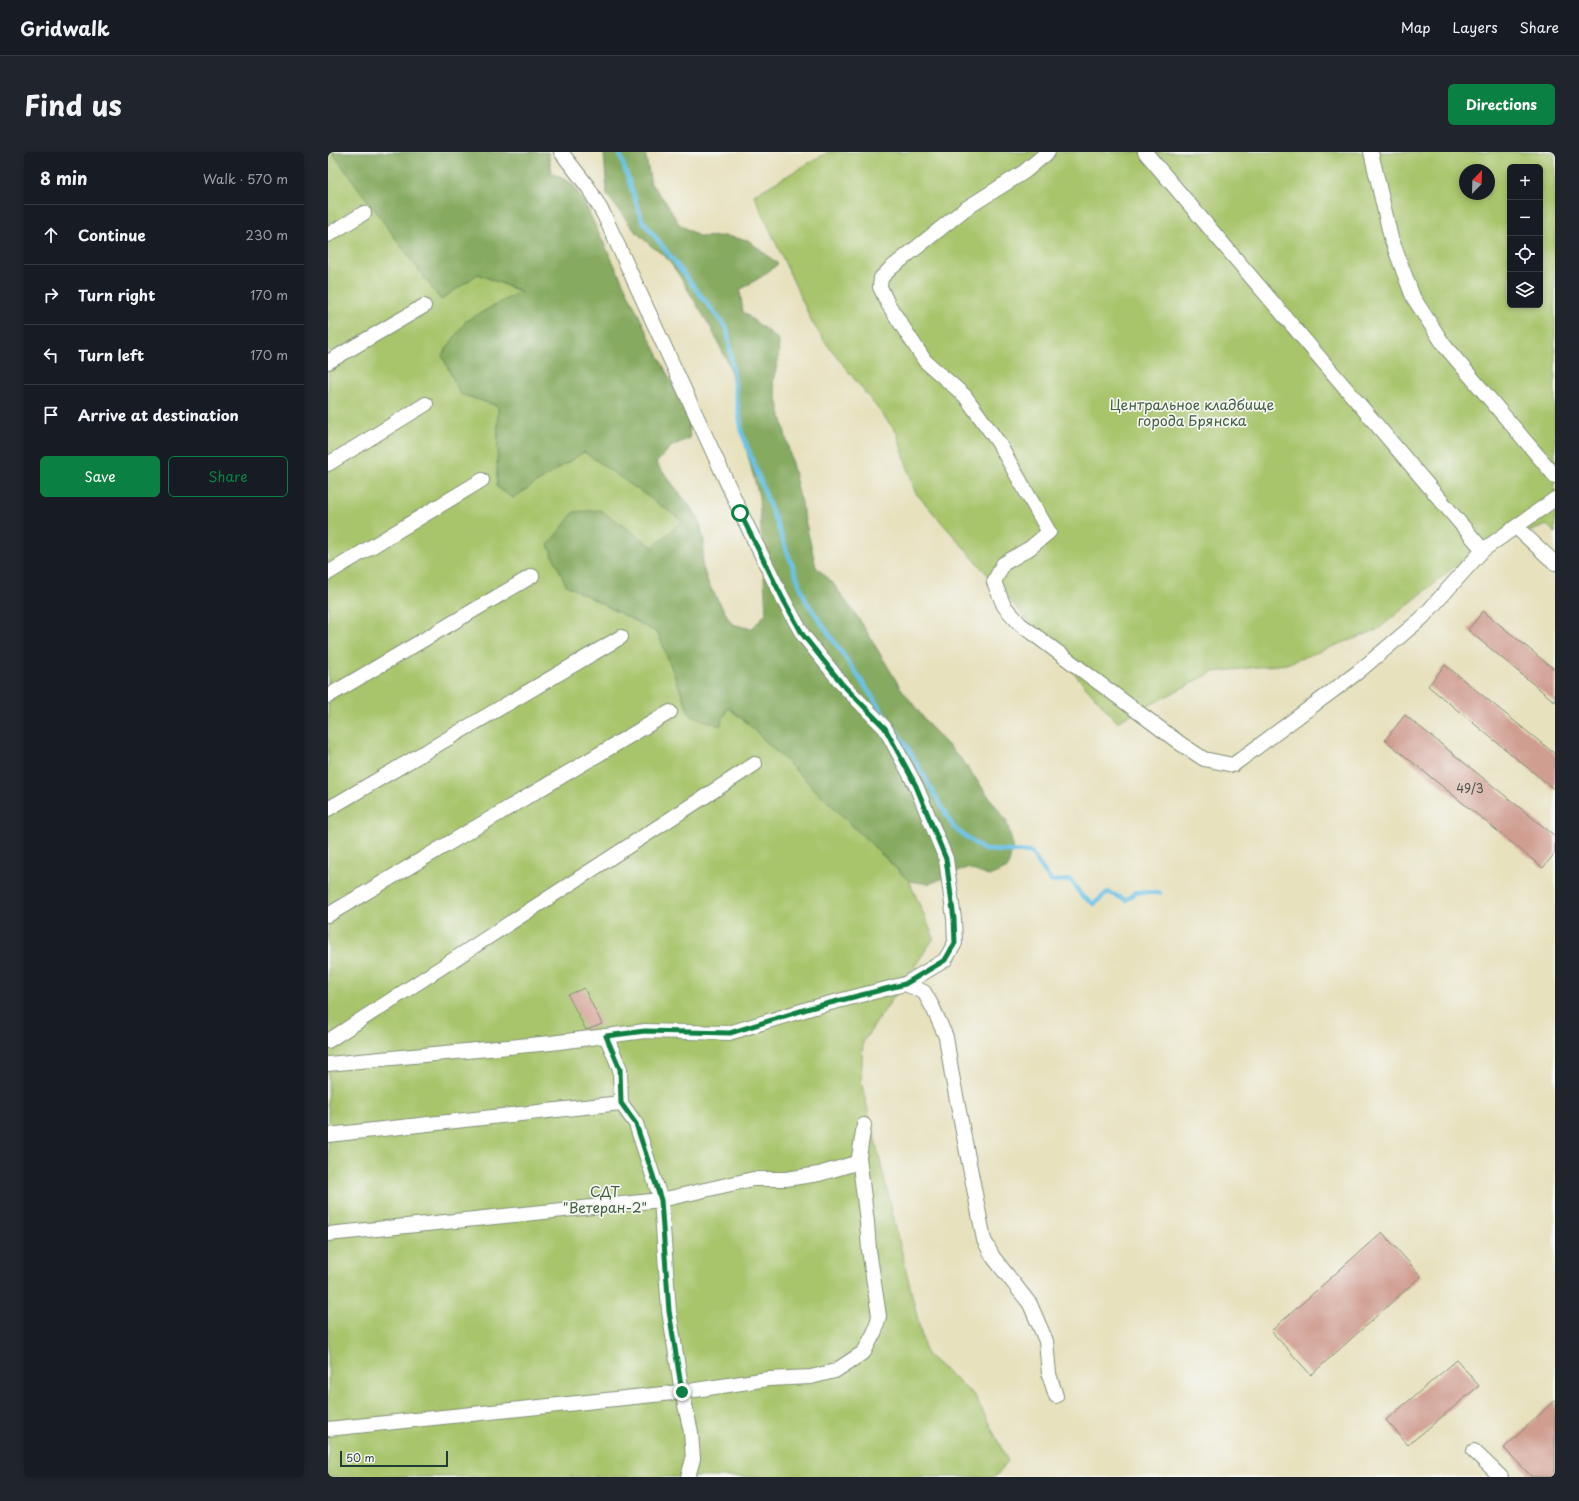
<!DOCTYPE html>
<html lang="en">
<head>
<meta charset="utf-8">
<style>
	:root { --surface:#171b24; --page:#20242c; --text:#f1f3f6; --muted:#9ea1a6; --line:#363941; --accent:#0b8043 }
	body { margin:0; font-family:"Playpen Sans",sans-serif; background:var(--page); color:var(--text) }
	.controls { position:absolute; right:12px; top:12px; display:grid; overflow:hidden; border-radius:6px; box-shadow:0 2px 6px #0003 }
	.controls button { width:36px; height:36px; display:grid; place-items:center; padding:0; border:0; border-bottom:1px solid var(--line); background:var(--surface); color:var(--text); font:20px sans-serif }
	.compass { position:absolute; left:1131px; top:12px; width:36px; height:36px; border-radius:50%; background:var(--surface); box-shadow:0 2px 6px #0003; rotate:23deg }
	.scale { position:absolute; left:12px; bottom:10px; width:108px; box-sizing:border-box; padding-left:4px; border:2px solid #1f3d34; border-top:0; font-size:11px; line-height:14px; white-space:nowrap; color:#1f3d34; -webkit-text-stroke:3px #f6f6f2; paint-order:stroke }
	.stop { position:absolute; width:12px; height:12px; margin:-9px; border:3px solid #0b8043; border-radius:50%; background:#fff }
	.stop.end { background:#0b8043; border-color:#fff; box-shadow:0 1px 4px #0008 }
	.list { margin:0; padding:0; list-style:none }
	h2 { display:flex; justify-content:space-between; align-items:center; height:52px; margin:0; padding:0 16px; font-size:17px }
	h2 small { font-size:13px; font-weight:400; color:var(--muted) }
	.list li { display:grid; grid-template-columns:26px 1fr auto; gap:12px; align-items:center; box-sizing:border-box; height:60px; padding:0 16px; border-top:1px solid var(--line) }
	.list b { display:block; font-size:15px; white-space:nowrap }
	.list em { font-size:13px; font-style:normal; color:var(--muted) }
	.actions { display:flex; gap:8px; padding:12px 16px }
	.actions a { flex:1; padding:9px 0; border:1px solid var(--accent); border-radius:6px; text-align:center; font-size:14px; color:var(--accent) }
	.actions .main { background:var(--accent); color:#fff }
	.icon { flex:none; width:22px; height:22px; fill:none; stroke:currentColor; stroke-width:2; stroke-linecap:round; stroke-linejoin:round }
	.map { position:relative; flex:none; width:1227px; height:1325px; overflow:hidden; border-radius:6px }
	header { display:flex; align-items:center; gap:24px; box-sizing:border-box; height:56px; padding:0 20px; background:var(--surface); border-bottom:1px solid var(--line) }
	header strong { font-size:19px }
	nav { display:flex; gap:22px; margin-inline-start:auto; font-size:14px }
	.intro { display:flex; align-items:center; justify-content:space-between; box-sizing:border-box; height:96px; padding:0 24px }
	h1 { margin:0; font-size:28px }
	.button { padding:10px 18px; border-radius:6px; background:var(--accent); color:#fff; font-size:14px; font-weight:700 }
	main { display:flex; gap:24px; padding:0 24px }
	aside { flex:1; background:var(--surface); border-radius:6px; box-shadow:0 2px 6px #0003 }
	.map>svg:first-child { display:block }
</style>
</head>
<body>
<header>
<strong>Gridwalk</strong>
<nav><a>Map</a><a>Layers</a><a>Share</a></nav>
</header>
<div class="intro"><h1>Find us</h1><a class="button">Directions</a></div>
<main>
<aside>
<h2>8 min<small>Walk · 570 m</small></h2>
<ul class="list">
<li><svg class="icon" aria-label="ahead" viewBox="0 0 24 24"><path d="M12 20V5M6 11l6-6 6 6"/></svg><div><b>Continue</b></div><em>230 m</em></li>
<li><svg class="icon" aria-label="right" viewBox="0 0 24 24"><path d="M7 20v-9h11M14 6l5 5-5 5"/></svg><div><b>Turn right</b></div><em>170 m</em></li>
<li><svg class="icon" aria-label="left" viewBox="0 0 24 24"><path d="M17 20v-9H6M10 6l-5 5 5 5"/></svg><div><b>Turn left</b></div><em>170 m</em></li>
<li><svg class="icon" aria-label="arrive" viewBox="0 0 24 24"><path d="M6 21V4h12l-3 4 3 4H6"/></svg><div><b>Arrive at destination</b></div></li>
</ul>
<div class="actions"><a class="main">Save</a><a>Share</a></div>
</aside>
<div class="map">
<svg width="1227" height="1325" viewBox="0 0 1227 1325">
	<rect width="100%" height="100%" fill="#f6f6f2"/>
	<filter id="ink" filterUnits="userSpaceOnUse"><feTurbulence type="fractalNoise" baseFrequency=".025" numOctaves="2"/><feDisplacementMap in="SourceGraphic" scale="8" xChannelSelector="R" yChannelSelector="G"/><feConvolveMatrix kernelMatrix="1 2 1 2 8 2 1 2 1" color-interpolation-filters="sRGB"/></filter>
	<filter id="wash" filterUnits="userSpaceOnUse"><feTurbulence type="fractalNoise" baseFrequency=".012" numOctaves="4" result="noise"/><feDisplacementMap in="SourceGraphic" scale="16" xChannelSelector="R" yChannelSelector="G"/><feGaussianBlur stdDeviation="0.9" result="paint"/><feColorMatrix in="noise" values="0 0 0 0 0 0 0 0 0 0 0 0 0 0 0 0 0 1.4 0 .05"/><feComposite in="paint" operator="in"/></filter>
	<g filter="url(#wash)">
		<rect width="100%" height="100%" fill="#e7e1be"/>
		<g fill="#a8c56c" stroke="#648150" fill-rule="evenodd">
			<path d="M0,0h4l109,148 37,-26 43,18 -55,29 -6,73 38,12 -1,81 16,11 71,-47 99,70 -30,26 -53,-37 -34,75 92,48 32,82 37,-8 20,16 162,158 25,57 -71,104 -2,39 65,273 49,42 33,65 -13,16h-667z"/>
			<path d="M500,0h727v381l-8,-8 -78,30 -92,75 -91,34 -73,8 -96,50 -202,-230 -18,-59 -71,-90 -14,-21 -58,-127zM1182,15h30v138h-30zM1137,18h24v24h-24z"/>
		</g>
		<path fill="#86aa60" stroke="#52744a" d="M4,0h216l4,21 21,11 11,18 104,215 2,21 -18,8 -16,17 43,55 5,24 -2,23 7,20 23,39 20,5 14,-16 -7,-116 -17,-64 -12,-66 -19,-39 -32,-53 -13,-18 -16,-12 -16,-15 -27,-35 -3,-43h41l6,32 14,17 14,23 21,13 25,-1 23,4 30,24 -17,13 -21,13 3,22 36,28 -1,21 -5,20 43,186 16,15 29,40 39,65 29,38 34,36 43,59 7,25 -5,23 -19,8 -22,-8 -38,16 -20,-3 -162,-158 -19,-16 -8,19 -30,-11 -32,-82 -92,-48 -18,-40 26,-33 26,-2 53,37 30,-26 -99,-69 -71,46 -16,-11 1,-81 -38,-12 -18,-39 24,-34 55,-30 -43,-17 -37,26z"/>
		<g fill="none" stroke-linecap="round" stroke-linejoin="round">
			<path stroke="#6bc3e8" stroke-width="4.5" d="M291,0l23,68 85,109 15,104 64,168 103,149 45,78 30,22 47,2 20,29 20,-1 10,15 13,9 14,-12 18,8 10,-8 24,1"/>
		</g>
		<g id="blocks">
			<g fill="#d09d91">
				<path d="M1155,459l72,59v32l-87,-72z"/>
				<path d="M1117,513l110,89v36l-127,-104z"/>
				<path d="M1077,563l150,121v17l-12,15 -158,-128z"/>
				<path d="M256,836l18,36 -16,6 -18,-35z"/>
				<path d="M1054,1080l39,44 -110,99 -40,-44z"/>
				<path d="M1129,1208l22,26 -71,59 -22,-25z"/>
				<path d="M1227,1248v77h-23l-28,-29z"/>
			</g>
		</g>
	</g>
	<g filter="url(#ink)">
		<use href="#blocks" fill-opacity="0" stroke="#838f79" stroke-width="1"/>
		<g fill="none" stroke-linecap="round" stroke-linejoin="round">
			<g stroke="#838f79" stroke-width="16">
				<g id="minor">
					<path d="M720,0l-24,20 -59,37 -74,59 -10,10 -1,9 8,17 37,57 40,35 33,46 51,90 -19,16 -27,16 -9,18 10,24 16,18 161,120 23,15 29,6 125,-93 64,-54 61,-68"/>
					<path d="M817,0l338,398 72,-51"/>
					<path d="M1043,0l20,86 22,59 31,48 111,131"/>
					<path d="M0,83l36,-22"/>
					<path d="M0,210l96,-56"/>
					<path d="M0,312l98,-60"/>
					<path d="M1188,375l39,36"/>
					<path d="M0,421l154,-93"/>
					<path d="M0,544l204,-120"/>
					<path d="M0,657l293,-172"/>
					<path d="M0,763l342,-203"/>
					<path d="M577,832l19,8 9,16 13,29 6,38 32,165 9,17 37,47 16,37 3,33 7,22"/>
					<path d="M278,884l14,33 1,34 15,21 25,76 8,111 13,81 9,40 2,27 -5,18"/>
					<path d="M0,889l427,-277"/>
					<path d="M0,912l223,-21 94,-12 84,2 82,-25 94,-24 40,-24 10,-17 -1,-24 -8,-60 -30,-73 -31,-58 -42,-43 -40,-50 -20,-36 -42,-86 -137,-298 -16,-28 -27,-35"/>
					<path d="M0,983l293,-32"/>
					<path d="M0,1082l333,-34 92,-21h33l33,-5 40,-12"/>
					<path d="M0,1277l354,-37 86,-13 43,-2 24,-6 29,-19 11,-21 4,-15 -10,-66 -2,-28 -8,-65 5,-32"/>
					<path d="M1146,1299l27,26"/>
				</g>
			</g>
			<use href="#minor" stroke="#fff" stroke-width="14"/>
		</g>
	</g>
	<g fill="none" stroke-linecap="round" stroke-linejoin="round" filter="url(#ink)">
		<path stroke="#0b8043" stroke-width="5" d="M354,1240l-13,-81 -8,-111 -25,-76 -15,-21 -1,-34 -14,-33 39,-5 85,2 80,-25 95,-24 40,-24 10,-17 -1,-24 -8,-60 -30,-73 -31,-58 -42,-43 -40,-50 -20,-36 -43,-86"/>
	</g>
	<g text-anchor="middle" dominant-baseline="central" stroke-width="3.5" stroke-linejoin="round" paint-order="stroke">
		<g font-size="12" fill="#4b554b">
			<text x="1142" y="636">49/3</text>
		</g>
		<g font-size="14" fill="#415f42" stroke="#f6f6f2">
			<text x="864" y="252">Центральное кладбище<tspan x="864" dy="16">города Брянска</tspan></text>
			<text x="277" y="1039">СДТ<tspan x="277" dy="16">"Ветеран-2"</tspan></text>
		</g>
	</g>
</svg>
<div class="controls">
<button>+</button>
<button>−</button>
<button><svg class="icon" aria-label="locate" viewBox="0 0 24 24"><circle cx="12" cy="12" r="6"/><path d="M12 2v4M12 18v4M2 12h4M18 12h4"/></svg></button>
<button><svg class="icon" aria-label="layers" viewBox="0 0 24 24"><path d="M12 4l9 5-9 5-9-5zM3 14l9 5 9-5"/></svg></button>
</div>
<svg class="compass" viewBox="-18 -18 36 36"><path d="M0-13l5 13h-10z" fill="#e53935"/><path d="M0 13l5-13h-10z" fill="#9ea1a6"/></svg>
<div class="scale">50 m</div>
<div class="stop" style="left:412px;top:361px"></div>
<div class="stop end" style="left:354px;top:1240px"></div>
</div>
</main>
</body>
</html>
